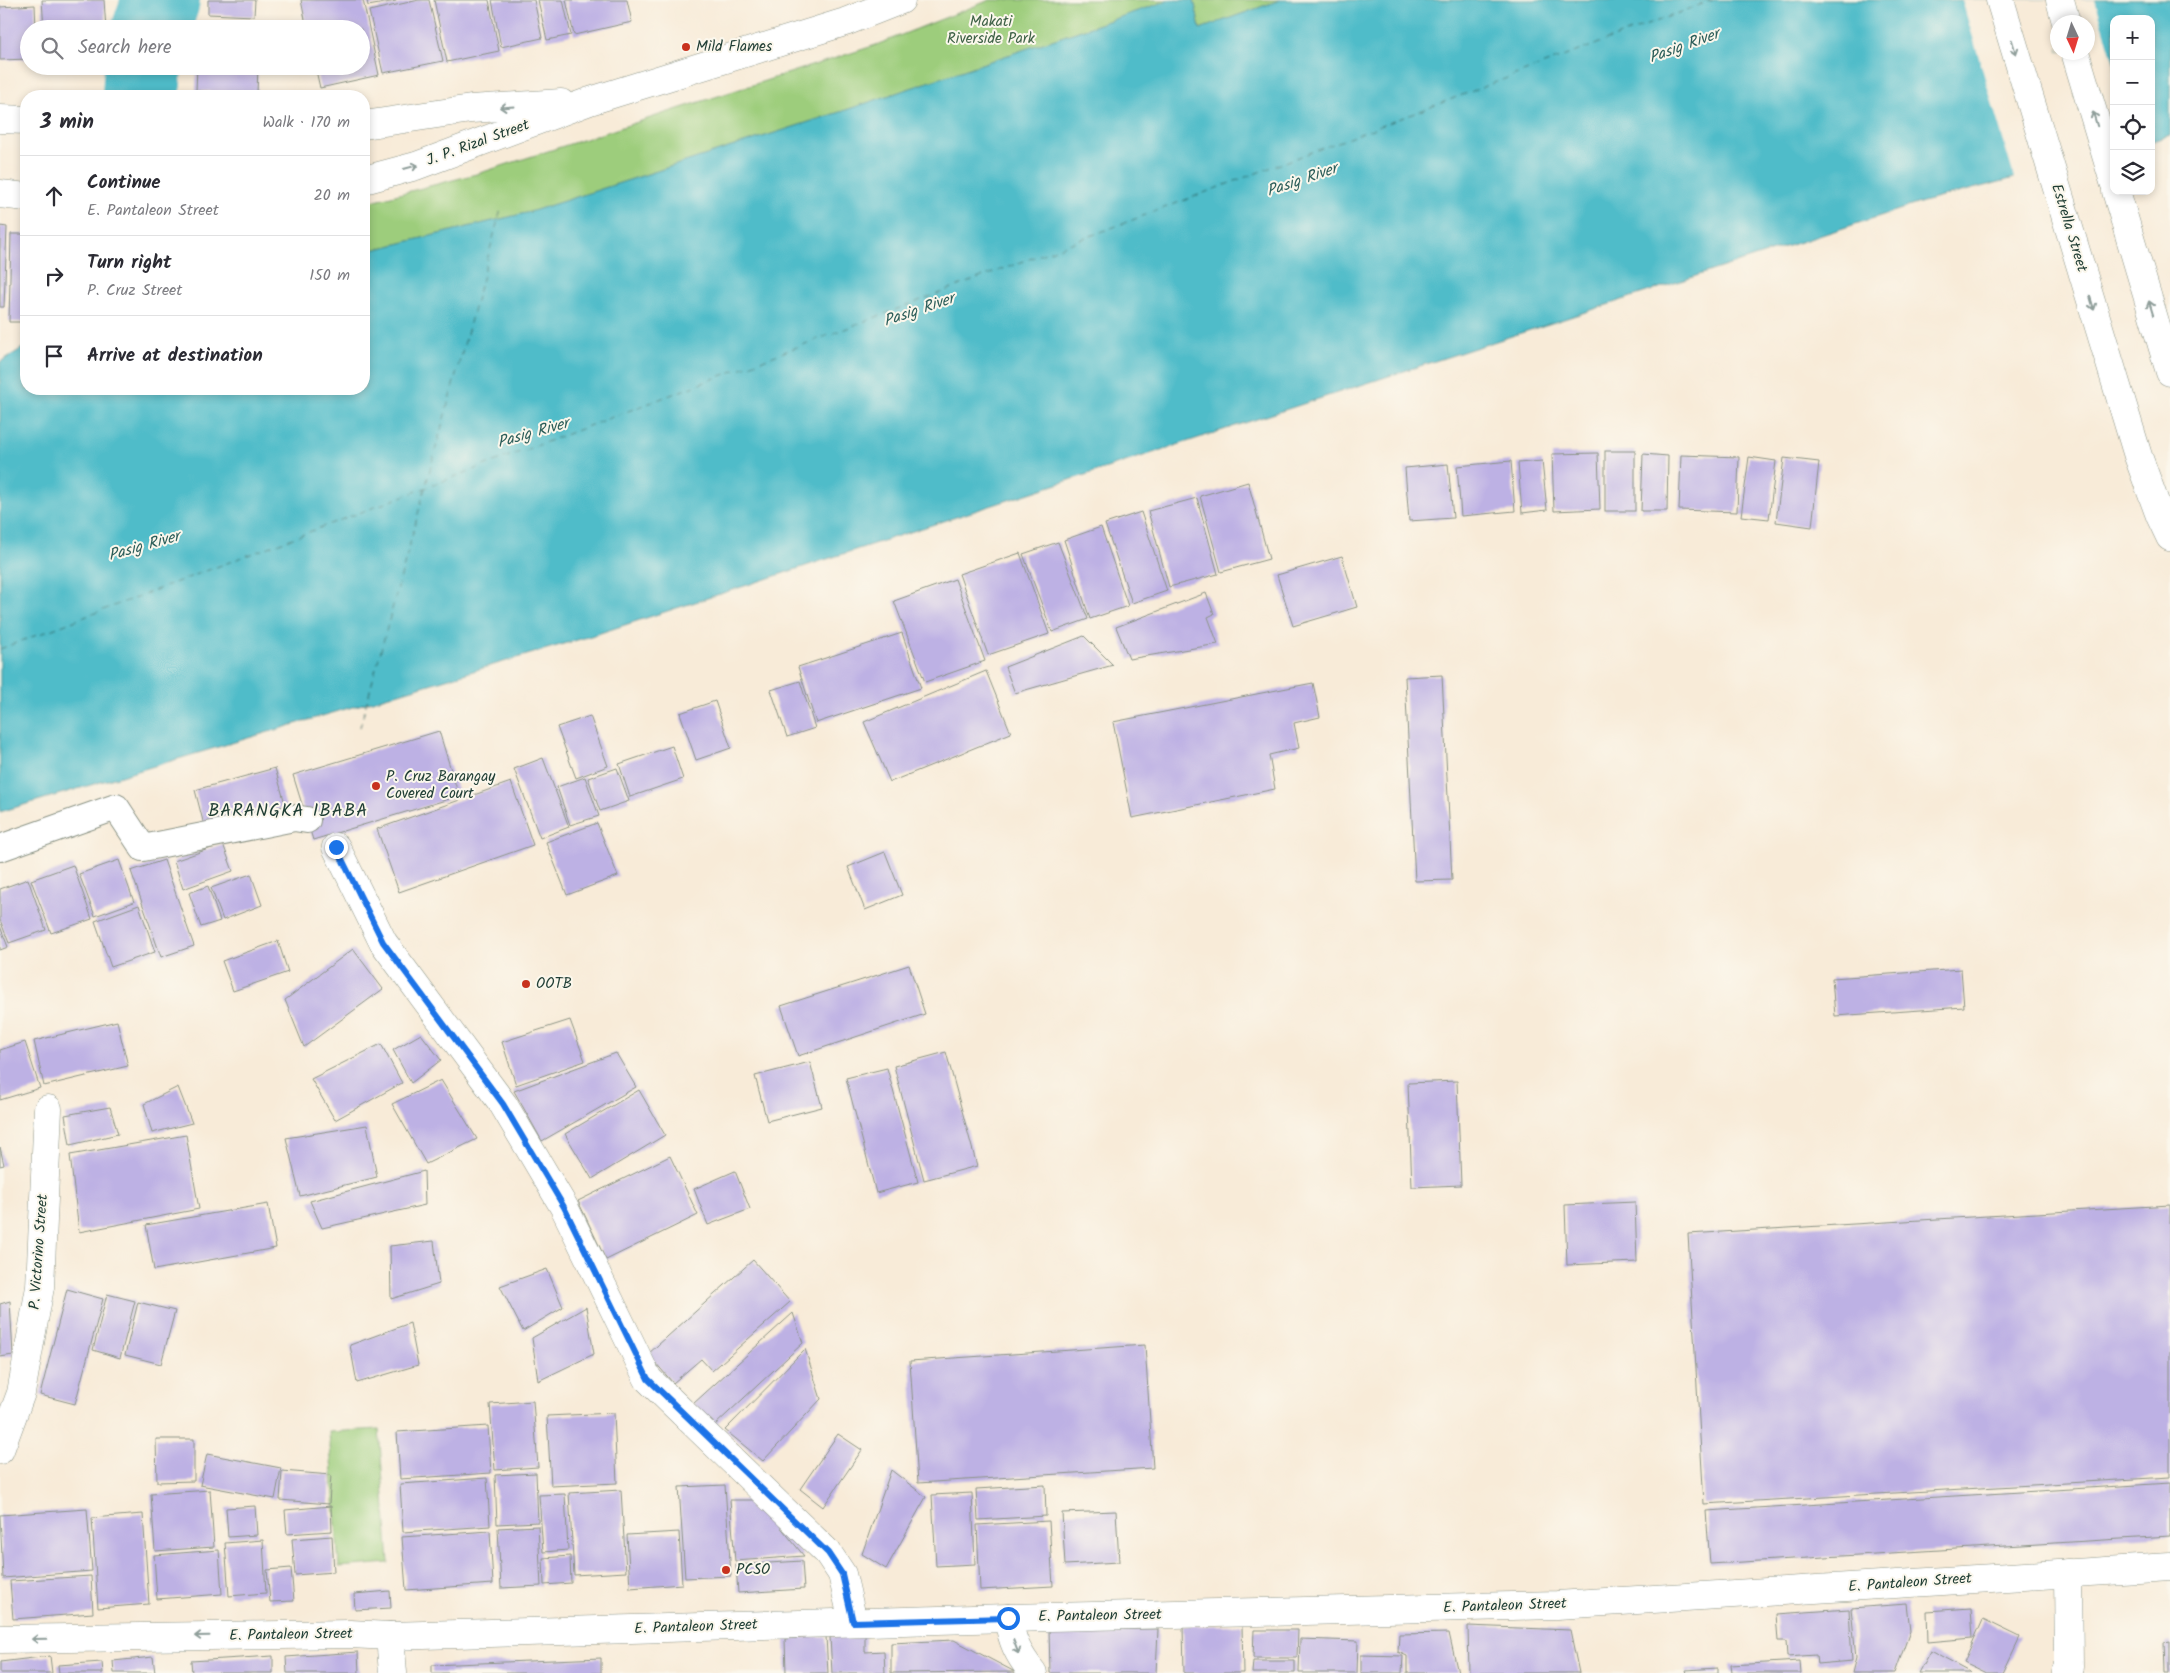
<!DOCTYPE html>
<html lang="en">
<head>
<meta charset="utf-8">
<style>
	:root { --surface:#fff; --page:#f2f2f3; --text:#2b2b33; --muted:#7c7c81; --line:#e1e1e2 }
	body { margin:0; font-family:Kalam,sans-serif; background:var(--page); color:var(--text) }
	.controls { position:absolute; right:15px; top:15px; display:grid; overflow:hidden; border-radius:10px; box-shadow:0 2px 8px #0003 }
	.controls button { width:45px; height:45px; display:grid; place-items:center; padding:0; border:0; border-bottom:1px solid var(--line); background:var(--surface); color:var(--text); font:25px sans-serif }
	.compass { position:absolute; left:2050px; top:15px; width:45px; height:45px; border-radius:50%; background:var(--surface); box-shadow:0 2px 8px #0003; rotate:176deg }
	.stop { position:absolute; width:15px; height:15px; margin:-11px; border:4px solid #1a73e8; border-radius:50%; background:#fff }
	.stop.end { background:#1a73e8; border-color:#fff; box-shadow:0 1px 5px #0008 }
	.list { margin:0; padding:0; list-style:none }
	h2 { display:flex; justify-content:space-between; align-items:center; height:65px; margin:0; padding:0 20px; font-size:21px }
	h2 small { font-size:16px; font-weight:400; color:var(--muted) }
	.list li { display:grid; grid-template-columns:32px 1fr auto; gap:15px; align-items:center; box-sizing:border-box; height:80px; padding:0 20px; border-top:1px solid var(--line) }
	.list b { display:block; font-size:19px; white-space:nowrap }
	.list p { margin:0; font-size:16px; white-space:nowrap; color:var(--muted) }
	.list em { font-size:16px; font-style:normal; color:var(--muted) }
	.icon { flex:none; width:28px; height:28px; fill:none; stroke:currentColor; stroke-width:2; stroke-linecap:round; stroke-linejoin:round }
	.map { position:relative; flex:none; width:2170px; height:1673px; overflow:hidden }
	.search { position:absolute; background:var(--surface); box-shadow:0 2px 8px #0003; left:20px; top:20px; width:350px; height:55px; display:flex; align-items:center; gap:12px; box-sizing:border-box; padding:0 18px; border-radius:28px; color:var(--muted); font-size:19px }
	.panel { position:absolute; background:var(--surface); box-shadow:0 2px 8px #0003; left:20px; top:90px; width:350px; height:305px; border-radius:20px }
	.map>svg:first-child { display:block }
</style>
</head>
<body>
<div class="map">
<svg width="2170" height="1673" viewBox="0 0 2170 1673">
	<rect width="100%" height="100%" fill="#fbf7ec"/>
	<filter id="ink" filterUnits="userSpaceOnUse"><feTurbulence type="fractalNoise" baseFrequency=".02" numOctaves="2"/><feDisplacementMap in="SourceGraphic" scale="10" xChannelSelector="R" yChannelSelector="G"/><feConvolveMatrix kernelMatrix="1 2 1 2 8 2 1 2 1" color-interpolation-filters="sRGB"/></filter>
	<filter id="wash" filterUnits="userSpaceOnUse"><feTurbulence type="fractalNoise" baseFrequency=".0096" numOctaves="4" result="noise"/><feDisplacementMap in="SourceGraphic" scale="20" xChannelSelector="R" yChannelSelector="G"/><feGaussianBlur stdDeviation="1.12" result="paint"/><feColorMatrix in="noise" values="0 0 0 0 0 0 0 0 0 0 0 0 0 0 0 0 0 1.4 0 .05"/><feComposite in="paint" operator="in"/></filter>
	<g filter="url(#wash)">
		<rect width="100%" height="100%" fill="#f8ebd8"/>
		<g fill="#9dcd7c" stroke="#5e8558">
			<path d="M990,0h180l-327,111 -313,101 -166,40v-49l116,-30 396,-128z"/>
			<path d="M1194,0h86l-80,29z"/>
			<path d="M379,1429l10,134 -50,4 -10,-135z"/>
		</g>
		<path fill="#4fbcc9" stroke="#377c7e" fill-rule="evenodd" d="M1170,0h24l6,29 80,-29h890v135l-19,7v-123h-37v133l-191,50 -1329,433 -594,177v-450l26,-16v43h338v-137l166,-40 313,-101zM2058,22h30v30h-30z"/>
		<path fill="#f8ebd8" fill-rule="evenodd" d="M1962,0h133l19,63v91l-99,26zM2058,22h30v30h-30z"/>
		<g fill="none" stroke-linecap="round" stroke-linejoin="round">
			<g stroke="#4fbcc9" stroke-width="78">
				<path d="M151,29l10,-29"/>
				<path d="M141,96l2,-30"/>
			</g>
			<g stroke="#2b5d59" stroke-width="1" stroke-dasharray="6 5" stroke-linecap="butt">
				<path d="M0,649l1713,-649"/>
				<path d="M360,727l141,-518"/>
			</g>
		</g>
		<g id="blocks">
			<g fill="#bdb1e4">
				<path d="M42,0h62l2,29h-62z"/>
				<path d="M208,0h47l-1,16 -46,-2z"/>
				<path d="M301,0h62l16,75 -59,13 -5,-22h46v-37h-54z"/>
				<path d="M367,0h29v1l-28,5z"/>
				<path d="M419,0h10l14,61 -60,12 -14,-62z"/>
				<path d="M434,0h55l10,51 -52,11z"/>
				<path d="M492,0h42l8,38 -41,9z"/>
				<path d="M538,0h25l8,35 -24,5z"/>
				<path d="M566,0h61l5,22 -58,13z"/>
				<path d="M35,5l1,24h-7v30l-29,1v-53z"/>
				<path d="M199,23l61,2v4h-62z"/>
				<path d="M197,66h61l-1,27 -61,-2z"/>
				<path d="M0,226l7,1 -3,80h-4z"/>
				<path d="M11,234h15v88h-17z"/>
				<rect x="1605" y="451" width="30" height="60"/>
				<path d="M1598,453l2,56 -46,2 -2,-57z"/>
				<path d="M1643,454l25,2 -1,55h-26z"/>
				<path d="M1681,455l58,2 -2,55 -58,-2z"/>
				<path d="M1749,457l27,4 -7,58 -28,-3z"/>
				<path d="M1784,458l35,4 -7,65 -36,-5z"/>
				<path d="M1511,461l4,50 -54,5 -4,-50z"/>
				<path d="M1542,461l5,49 -25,3 -4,-50z"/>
				<path d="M1448,464l5,54 -44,3 -4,-53z"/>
				<path d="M1248,482l21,77 -48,13 -21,-76z"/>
				<path d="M1197,498l21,76 -49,13 -21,-76z"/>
				<path d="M1141,512l26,79 -35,12 -27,-79z"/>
				<path d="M1101,527l27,79 -38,13 -26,-79z"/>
				<path d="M1058,542l30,77 -36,13 -29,-78z"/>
				<path d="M1020,553l29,81 -61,21 -29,-81z"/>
				<path d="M1342,556l15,51 -64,19 -16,-51z"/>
				<path d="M955,579l30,82 -60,21 -31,-81z"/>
				<path d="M1206,593l8,21 -6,3 10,27 -89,15 -13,-32z"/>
				<path d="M902,633l19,55 -105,35 -18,-56z"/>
				<path d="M1084,636l29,29 -98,28 -10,-26z"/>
				<path d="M986,671l25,62 -121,49 -26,-60z"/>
				<path d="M1442,675l10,205 -37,1 -10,-204z"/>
				<path d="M800,681l15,47 -28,9 -16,-47z"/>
				<path d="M1313,683l7,34 -26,6 5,25 -30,7 6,34 -143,29 -19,-96z"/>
				<path d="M715,701l16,47 -35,12 -16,-47z"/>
				<path d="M590,716l18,50 -32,12 -19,-51z"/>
				<path d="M439,731l20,65 -146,44 -20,-65z"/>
				<path d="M672,746l11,33 -53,18 -11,-33z"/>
				<path d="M543,758l26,69 -29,11 -26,-69z"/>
				<path d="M275,768l11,39 -81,22 -10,-39z"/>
				<path d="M617,768l12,33 -29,10 -12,-33z"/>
				<path d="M585,777l14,39 -29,9 -13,-38z"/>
				<path d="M511,782l22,63 -134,47 -22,-63z"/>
				<path d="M597,823l21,53 -51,19 -21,-53z"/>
				<path d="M223,844l10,27 -50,18 -9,-28z"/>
				<path d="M885,852l17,43 -37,15 -17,-43z"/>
				<path d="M119,860l15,42 -39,14 -16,-42z"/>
				<path d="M164,860l30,86 -33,11 -30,-86z"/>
				<path d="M73,865l19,54 -41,14 -20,-53z"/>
				<path d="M251,874l11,31 -39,15 -12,-32z"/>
				<path d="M28,879l18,51 -37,13 -9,-23v-31z"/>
				<path d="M208,886l12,35 -19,6 -12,-34z"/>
				<path d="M139,905l16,47 -44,15 -16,-46z"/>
				<path d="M0,926l8,21 -8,3z"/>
				<path d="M278,941l10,31 -55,19 -11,-30z"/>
				<path d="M353,949l30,40 -79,58 -19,-47z"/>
				<path d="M909,965l16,49 -127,42 -17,-50z"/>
				<path d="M1961,969l3,38 -129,9 -3,-38z"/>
				<path d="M570,1020l15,41 -69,24 -14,-43z"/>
				<path d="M117,1021l11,45 -84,20 -10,-45z"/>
				<path d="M421,1034l20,26 -30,23 -18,-33z"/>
				<path d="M25,1042l15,46 -40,12v-50z"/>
				<path d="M381,1044l21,39 -67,37 -24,-41z"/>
				<path d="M946,1052l31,114 -53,14 -30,-114z"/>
				<path d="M616,1053l20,34 -94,54 -28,-50z"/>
				<path d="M810,1062l12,45 -55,14 -12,-45z"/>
				<path d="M887,1068l31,114 -42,11 -30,-115z"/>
				<path d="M441,1080l36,59 -51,25 -34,-60z"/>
				<path d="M1457,1081l4,104 -49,2 -4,-104z"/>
				<path d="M178,1087l14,36 -40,10 -8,-29z"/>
				<path d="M639,1090l26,45 -73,44 -27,-45z"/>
				<path d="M110,1107l8,27 -48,11 -5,-30z"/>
				<path d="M367,1125l10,52 -77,19 -14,-58z"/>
				<path d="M186,1135l13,74 -120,23 -9,-77z"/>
				<path d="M0,1147l4,18 -4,1z"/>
				<path d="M670,1156l28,59 -92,45 -28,-59z"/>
				<path d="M424,1171l1,34 -103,23 -12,-27z"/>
				<path d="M735,1171l15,38 -42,16 -14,-36z"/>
				<path d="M1635,1202l2,60 -70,3 -2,-60z"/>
				<path d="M268,1204l8,44 -122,22 -8,-45z"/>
				<path d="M2170,1205v272l-466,27 -16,-270z"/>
				<path d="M434,1241l5,43 -48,15 -1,-53z"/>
				<path d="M753,1260l37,42 -78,69 -11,-12 -28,24 -25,-29z"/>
				<path d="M547,1269l16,38 -40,24 -23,-45z"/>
				<path d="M67,1289l36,10 -28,105 -35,-9z"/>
				<path d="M107,1294l28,7 -15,57 -27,-8z"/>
				<path d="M10,1301l3,54 -13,2v-53z"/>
				<path d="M138,1302l37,9 -14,53 -36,-9z"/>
				<path d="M586,1307l8,47 -56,27 -6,-43z"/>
				<path d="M793,1313l10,30 -89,83 -21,-22z"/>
				<path d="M410,1323l8,42 -61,18 -7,-38z"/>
				<path d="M1145,1345l8,123 -235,15 -8,-122z"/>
				<path d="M805,1349l16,50 -58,62 -38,-31z"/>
				<path d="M533,1401l5,66 -43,3 -5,-66z"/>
				<path d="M614,1413l3,70 -66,3 -4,-70z"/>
				<path d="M488,1426l3,47 -91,6 -3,-47z"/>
				<path d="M838,1434l24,16 -39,57 -23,-18z"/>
				<path d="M156,1439h38v42l-37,1z"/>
				<path d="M207,1454l74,14 -6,31 -75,-14z"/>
				<path d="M891,1470l35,27 -40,72 -24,-15z"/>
				<path d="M282,1471l49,4 -2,29 -49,-4z"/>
				<path d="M536,1473l2,49 -41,2 -2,-49z"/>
				<path d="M487,1478l3,48 -87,6 -3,-48z"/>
				<path d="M2170,1483v53l-460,28 -4,-53z"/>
				<path d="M725,1485l6,91 -46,2 -6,-91z"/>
				<path d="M1045,1485l1,31 -68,4 -2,-31z"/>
				<path d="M210,1490l4,57 -59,4 -4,-57z"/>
				<path d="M621,1490l5,82 -52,3 -5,-82z"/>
				<path d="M972,1493l3,71 -39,2 -4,-71z"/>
				<path d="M565,1494l3,56 -25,2 -4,-57z"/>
				<path d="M730,1500h29l45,56 -69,5z"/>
				<path d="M255,1506l2,29 -29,2 -2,-29z"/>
				<path d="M331,1506l1,25 -45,3 -2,-24z"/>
				<path d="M87,1509l5,62 -89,7 -3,-63z"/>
				<path d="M1116,1511l3,51 -54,3 -3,-52z"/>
				<path d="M143,1514l6,90 -51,4 -6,-90z"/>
				<path d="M1049,1521l4,65 -73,4 -3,-65z"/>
				<path d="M538,1526l3,60 -40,2 -3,-60z"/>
				<path d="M490,1531l3,53 -87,6 -4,-53z"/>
				<path d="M679,1532l3,52 -52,4 -3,-53z"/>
				<path d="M332,1536l2,36 -39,3 -3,-36z"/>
				<path d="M263,1540l3,53 -37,3 -4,-53z"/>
				<path d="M219,1550l3,44 -65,5 -3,-44z"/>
				<path d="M570,1556l1,27 -27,2 -1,-27z"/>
				<path d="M802,1561l2,28 -66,4 -2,-28z"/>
				<path d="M291,1568l3,33 -24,1 -3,-32z"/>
				<path d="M91,1576l2,37 -80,6 -3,-38z"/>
				<path d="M390,1591l1,17 -36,2 -1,-16z"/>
				<path d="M1907,1604l3,27 -15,42h-43l4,-16 -5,-49z"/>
				<path d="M1971,1608l2,30 -45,4 -1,-31z"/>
				<path d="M1849,1609l3,52 -35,3 -1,-9 -29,2 -1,-16h-8l-2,-27z"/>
				<path d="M1983,1619l37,18 -17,36h-16l-23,-11z"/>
				<path d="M1242,1625l1,48h-59l-1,-47z"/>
				<path d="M1468,1626l102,4 9,43h-110z"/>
				<path d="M1049,1629h109l-2,44h-106z"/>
				<path d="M1254,1630h44l-1,28h-44z"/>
				<path d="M1449,1633l9,40h-51v-17l-9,-4 1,-18z"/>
				<path d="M865,1635v17l19,-1 1,22h-53l-2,-36z"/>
				<path d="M826,1636l2,37h-42l-1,-34z"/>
				<path d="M1300,1639l58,2 -1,32h-58z"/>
				<path d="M954,1640l61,32 -124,1v-30z"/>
				<path d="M2170,1641v32h-4l-1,-31z"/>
				<path d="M1930,1651l41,22h-53z"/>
				<path d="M358,1652l1,21h-72l-1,-16z"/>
				<path d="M1361,1655l42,1 -1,17h-41z"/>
				<path d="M50,1656l2,17h-52v-11z"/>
				<path d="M273,1656v17h-81l-1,-12z"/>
				<path d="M153,1657l2,16h-41l-1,-12z"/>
				<path d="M601,1658v15h-169v-8z"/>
				<path d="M1253,1661h42v12h-43z"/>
				<path d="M1800,1661l1,12h-69l-1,-8z"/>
				<path d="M102,1662l1,11h-44l-1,-8z"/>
				<path d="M1718,1668v5h-31l-1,-3z"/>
			</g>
		</g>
	</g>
	<g filter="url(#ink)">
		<use href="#blocks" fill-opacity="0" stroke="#8c9486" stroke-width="1"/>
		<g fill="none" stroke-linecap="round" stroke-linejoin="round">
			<g stroke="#8c9486" stroke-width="28">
				<path id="pedestrian" d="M0,848l116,-41 27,41 151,-30 13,2"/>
			</g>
			<g stroke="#8c9486" stroke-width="29">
				<g id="minor">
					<path d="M336,847l47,95 120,162 61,103 84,172 180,174 14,21 11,48"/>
					<path d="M0,1450l21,-57 19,-106 8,-178"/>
					<path d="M1008,1618c4,24 10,36 25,55"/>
					<path d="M2066,1673l3,-6 -1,-94"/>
				</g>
			</g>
			<g stroke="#8c9486" stroke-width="29">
				<g id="tertiary">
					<path d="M390,1636l3,37"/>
					<path d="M0,1639l350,-5 40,2 618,-18 549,-13 613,-38"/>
				</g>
			</g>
			<g stroke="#8c9486" stroke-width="29">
				<g id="secondary">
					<path d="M2000,0l138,456 22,60 10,21"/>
					<path d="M2060,0l6,22"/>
					<path d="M2075,52l39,130"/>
					<path d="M0,119l26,1"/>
					<path d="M364,125l107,-16 90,-6"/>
					<path d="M364,180l52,-14 174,-65 255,-79 56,-22"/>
					<path d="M2116,191l54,181"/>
					<path d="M0,194l26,3"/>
				</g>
			</g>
			<use href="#pedestrian" stroke="#fff" stroke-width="26"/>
			<use href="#minor" stroke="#fff" stroke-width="28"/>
			<use href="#tertiary" stroke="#fff" stroke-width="28"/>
			<use href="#secondary" stroke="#fff" stroke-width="28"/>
		</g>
		<defs><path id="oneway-shaft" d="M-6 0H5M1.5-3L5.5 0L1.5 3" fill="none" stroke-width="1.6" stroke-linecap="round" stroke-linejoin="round" transform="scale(1.25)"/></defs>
		<g stroke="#8f9e9a">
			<use href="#oneway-shaft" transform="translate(2014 47) rotate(73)"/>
			<use href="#oneway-shaft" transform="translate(507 107) rotate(176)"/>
			<use href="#oneway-shaft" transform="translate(2095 119) rotate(-107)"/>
			<use href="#oneway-shaft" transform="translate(411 167) rotate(-15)"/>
			<use href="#oneway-shaft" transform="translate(2092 303) rotate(73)"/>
			<use href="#oneway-shaft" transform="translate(2151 308) rotate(-107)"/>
			<use href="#oneway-shaft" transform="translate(202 1636) rotate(179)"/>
			<use href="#oneway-shaft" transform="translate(39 1639) rotate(179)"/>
			<use href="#oneway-shaft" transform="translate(1016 1647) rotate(69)"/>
		</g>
	</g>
	<g fill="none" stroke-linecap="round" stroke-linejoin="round" filter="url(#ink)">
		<path stroke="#1a73e8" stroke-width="6" d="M336,847l47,95 120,162 61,103 84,172 180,174 14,21 11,48 155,-4"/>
	</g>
	<g fill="#c8321e" stroke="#fbf7ec" stroke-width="2">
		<circle cx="686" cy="47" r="5"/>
		<circle cx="376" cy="786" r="5"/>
		<circle cx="526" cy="984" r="5"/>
		<circle cx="726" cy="1570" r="5"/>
	</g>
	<g text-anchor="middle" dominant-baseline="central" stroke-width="4" stroke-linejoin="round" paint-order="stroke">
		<g font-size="15" fill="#3e6146" stroke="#fbf7ec">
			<text x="991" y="22">Makati<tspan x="991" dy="17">Riverside Park</tspan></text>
		</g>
		<g font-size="15" fill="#1f3d34" stroke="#fbf7ec" text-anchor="start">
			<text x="696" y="47">Mild Flames</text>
			<text x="386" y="777">P. Cruz Barangay<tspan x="386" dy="17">Covered Court</tspan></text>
			<text x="536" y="984">OOTB</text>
			<text x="736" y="1570">PCSO</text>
		</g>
		<g font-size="15" fill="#1f3d34" stroke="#fbf7ec">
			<text transform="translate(478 143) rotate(-20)">J. P. Rizal Street</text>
			<text transform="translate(2069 228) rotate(73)">Estrella Street</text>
			<text transform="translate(39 1252) rotate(-86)">P. Victorino Street</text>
			<text transform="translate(1910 1583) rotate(-4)">E. Pantaleon Street</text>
			<text transform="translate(1505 1606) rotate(-2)">E. Pantaleon Street</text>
			<text transform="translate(1100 1616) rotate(-1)">E. Pantaleon Street</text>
			<text transform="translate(696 1627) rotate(-2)">E. Pantaleon Street</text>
			<text transform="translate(291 1635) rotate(-1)">E. Pantaleon Street</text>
		</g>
		<g font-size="16" font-style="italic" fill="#2b5d59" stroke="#fbf7ec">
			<text transform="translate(1684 46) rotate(-20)">Pasig River</text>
			<text transform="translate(1302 180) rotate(-19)">Pasig River</text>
			<text transform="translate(919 310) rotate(-19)">Pasig River</text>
			<text transform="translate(533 433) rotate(-16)">Pasig River</text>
			<text transform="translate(144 546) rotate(-16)">Pasig River</text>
		</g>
		<g font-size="18" letter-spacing="1" fill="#1f3d34" stroke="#fbf7ec">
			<text x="288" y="811">BARANGKA IBABA</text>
		</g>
	</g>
</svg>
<div class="controls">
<button>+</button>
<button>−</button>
<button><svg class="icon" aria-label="locate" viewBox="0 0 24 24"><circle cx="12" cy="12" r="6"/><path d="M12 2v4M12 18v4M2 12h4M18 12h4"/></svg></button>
<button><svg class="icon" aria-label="layers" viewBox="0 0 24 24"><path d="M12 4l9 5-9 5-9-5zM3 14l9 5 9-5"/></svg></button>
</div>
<svg class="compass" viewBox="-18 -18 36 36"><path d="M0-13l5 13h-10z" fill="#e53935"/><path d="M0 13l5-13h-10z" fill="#7c7c81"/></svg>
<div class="stop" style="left:1008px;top:1618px"></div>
<div class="stop end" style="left:336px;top:847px"></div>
<div class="search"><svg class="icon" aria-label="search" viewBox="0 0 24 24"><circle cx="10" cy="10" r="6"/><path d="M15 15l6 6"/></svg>Search here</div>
<section class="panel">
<h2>3 min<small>Walk · 170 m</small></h2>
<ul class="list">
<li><svg class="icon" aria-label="ahead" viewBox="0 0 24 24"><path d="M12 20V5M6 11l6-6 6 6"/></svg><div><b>Continue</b><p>E. Pantaleon Street</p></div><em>20 m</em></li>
<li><svg class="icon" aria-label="right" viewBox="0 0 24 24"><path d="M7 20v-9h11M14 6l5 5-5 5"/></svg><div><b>Turn right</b><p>P. Cruz Street</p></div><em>150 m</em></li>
<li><svg class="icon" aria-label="arrive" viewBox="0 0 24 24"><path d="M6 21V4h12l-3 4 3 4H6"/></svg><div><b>Arrive at destination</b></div></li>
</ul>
</section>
</div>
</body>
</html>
